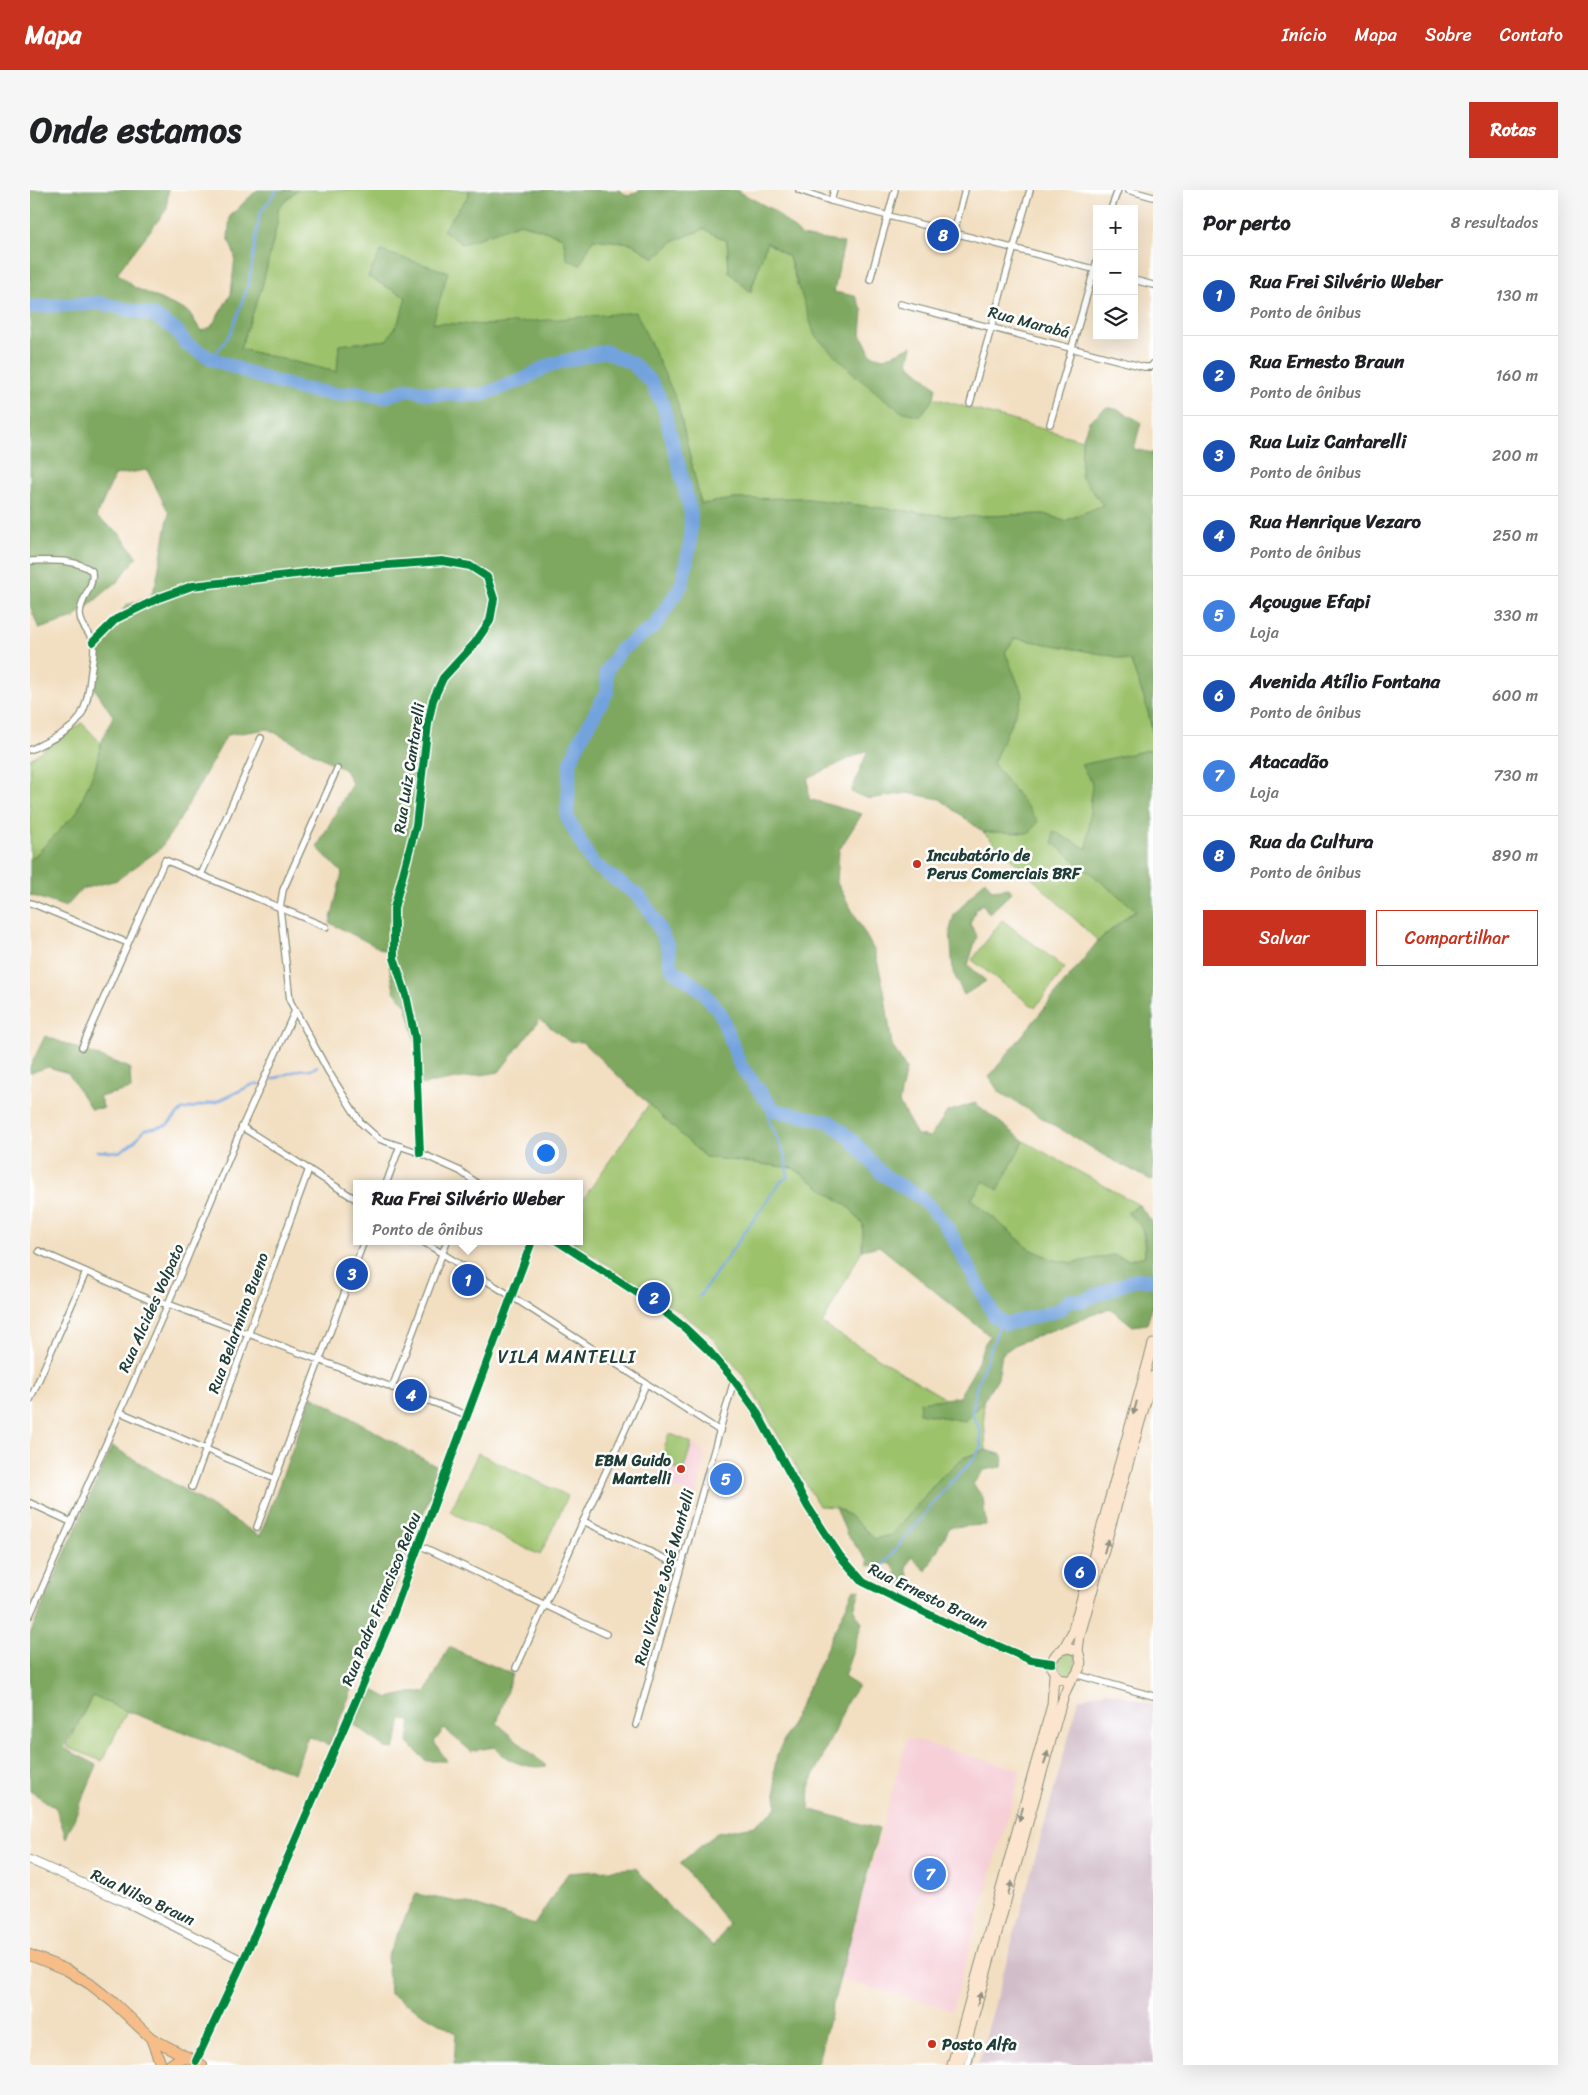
<!DOCTYPE html>
<html lang="pt">
<head>
<meta charset="utf-8">
<style>
	:root { --surface:#fff; --page:#f6f6f6; --text:#202124; --muted:#757577; --line:#e0e0e0; --accent:#c8321e }
	body { margin:0; font-family:Sriracha,sans-serif; background:var(--page); color:var(--text) }
	.controls { position:absolute; right:15px; top:15px; display:grid; overflow:hidden; border-radius:0px; box-shadow:0 5px 20px #0002 }
	.controls button { width:45px; height:45px; display:grid; place-items:center; padding:0; border:0; border-bottom:1px solid var(--line); background:var(--surface); color:var(--text); font:25px sans-serif }
	.you { position:absolute; left:515px; top:962px; width:18px; height:18px; margin:-12px; border:4px solid #fff; border-radius:50%; background:#1a73e8; box-shadow:0 0 0 8px #1a73e833 }
	.badge { display:grid; place-items:center; width:32px; height:32px; border-radius:50%; background:var(--accent); color:#fff; font-size:16px; font-weight:700 }
	.pin { position:absolute; translate:-50% -50%; border:2px solid #fff; box-shadow:0 1px 5px #0006 }
	.popup { position:absolute; left:323px; top:990px; width:230px; height:65px; box-sizing:border-box; display:grid; place-content:center; border-radius:0px; background:var(--surface); filter:drop-shadow(0 1px 4px #0005); font-size:16px; white-space:nowrap; color:var(--muted) }
	.popup b { font-size:19px; color:var(--text) }
	.popup::after { content:''; position:absolute; left:50%; top:100%; margin-left:-10px; border:10px solid transparent; border-top-color:var(--surface) }
	.list { margin:0; padding:0; list-style:none }
	h2 { display:flex; justify-content:space-between; align-items:center; height:65px; margin:0; padding:0 20px; font-size:21px }
	h2 small { font-size:16px; font-weight:400; color:var(--muted) }
	.list li { display:grid; grid-template-columns:32px 1fr auto; gap:15px; align-items:center; box-sizing:border-box; height:80px; padding:0 20px; border-top:1px solid var(--line) }
	.list b { display:block; font-size:19px; white-space:nowrap }
	.list p { margin:0; font-size:16px; white-space:nowrap; color:var(--muted) }
	.list em { font-size:16px; font-style:normal; color:var(--muted) }
	.actions { display:flex; gap:10px; padding:15px 20px }
	.actions a { flex:1; padding:11px 0; border:1px solid var(--accent); border-radius:0px; text-align:center; font-size:18px; color:var(--accent) }
	.actions .main { background:var(--accent); color:#fff }
	.icon { flex:none; width:28px; height:28px; fill:none; stroke:currentColor; stroke-width:2; stroke-linecap:round; stroke-linejoin:round }
	.map { position:relative; flex:none; width:1123px; height:1875px; overflow:hidden; border-radius:0px }
	header { display:flex; align-items:center; gap:30px; box-sizing:border-box; height:70px; padding:0 25px; background:var(--accent); color:#fff }
	header strong { font-size:24px }
	nav { display:flex; gap:28px; margin-inline-start:auto; font-size:18px }
	.intro { display:flex; align-items:center; justify-content:space-between; box-sizing:border-box; height:120px; padding:0 30px }
	h1 { margin:0; font-size:35px }
	.button { padding:12px 22px; border-radius:0px; background:var(--accent); color:#fff; font-size:18px; font-weight:700 }
	main { display:flex; gap:30px; padding:0 30px }
	aside { flex:1; background:var(--surface); border-radius:0px; box-shadow:0 5px 20px #0002 }
	.map>svg:first-child { display:block }
</style>
</head>
<body>
<header>
<strong>Mapa</strong>
<nav><a>Início</a><a>Mapa</a><a>Sobre</a><a>Contato</a></nav>
</header>
<div class="intro"><h1>Onde estamos</h1><a class="button">Rotas</a></div>
<main>
<div class="map">
<svg width="1123" height="1875" viewBox="0 0 1123 1875">
	<rect width="100%" height="100%" fill="#fff"/>
	<filter id="ink" filterUnits="userSpaceOnUse"><feTurbulence type="fractalNoise" baseFrequency=".02" numOctaves="2"/><feDisplacementMap in="SourceGraphic" scale="10" xChannelSelector="R" yChannelSelector="G"/><feConvolveMatrix kernelMatrix="1 2 1 2 8 2 1 2 1" color-interpolation-filters="sRGB"/></filter>
	<filter id="wash" filterUnits="userSpaceOnUse"><feTurbulence type="fractalNoise" baseFrequency=".0096" numOctaves="4" result="noise"/><feDisplacementMap in="SourceGraphic" scale="20" xChannelSelector="R" yChannelSelector="G"/><feGaussianBlur stdDeviation="1.12" result="paint"/><feColorMatrix in="noise" values="0 0 0 0 0 0 0 0 0 0 0 0 0 0 0 0 0 1.4 0 .05"/><feComposite in="paint" operator="in"/></filter>
	<g filter="url(#wash)">
		<rect width="100%" height="100%" fill="#f2dec0"/>
		<g fill="#f6cfd7">
			<path d="M639,1243l23,10 13,11 -8,41 -42,-11z"/>
			<path d="M877,1548l114,32 -69,240 -112,-31z"/>
		</g>
		<path fill="#d1bdc9" d="M1076,1501l47,14v360h-175l101,-366z"/>
		<g fill="#9dc26c" stroke="#5e8050">
			<path d="M267,0h172v5l-25,35 18,14 58,-21 43,14 4,22 26,-20 38,4 23,15 20,-17 30,-12 23,12 2,31 22,20 15,-50 23,15 8,28 123,131 14,-18 148,42 -1,36 22,29 -38,16 -21,-7 -89,3 -155,-19 -66,1 -33,5 -24,-103 -186,-76 -58,-2 -52,-72 -13,26 38,20 -6,22 -13,21 -48,5 -2,27 -97,-23 22,-62 16,-67v-12z"/>
			<path d="M985,448l98,18 18,6c10,28 22,56 22,87l-71,16 11,18 -6,66 -34,-17v11l83,66 -38,32 -115,-109 46,1 -36,-70 30,-67 -18,-44z"/>
			<path d="M52,533l19,20 -5,23 -19,46 -47,49v-102z"/>
			<path d="M972,730l63,48 -30,40 -63,-48z"/>
			<path d="M619,914l56,53 88,11 57,40 13,17 -1,25 -40,74 124,75 -25,3 -2,11 46,8 18,-20 3,49 -23,8 -21,18 -51,59 -16,4 -24,-22 -15,-10 -17,-1 -76,-131 -35,-42 -27,-20 -110,-72h8v-36z"/>
			<path d="M994,951l115,64 -12,8 15,12 3,31 -16,4 -16,-5 -41,8 -18,-3 -24,-11 -59,-50 13,-18 14,8z"/>
			<path d="M639,1243l23,10 -9,28 -23,-7z"/>
			<path d="M448,1263l90,43 -28,59 -90,-43z"/>
			<path d="M1037,1461l7,3c4,8 2,17 -6,22l-6,-1 -4,-13 3,-7z"/>
			<path d="M62,1506l35,15 -25,50 -35,-14z"/>
		</g>
		<g fill="#7ea860" stroke="#4e724a">
			<path d="M0,0h138l-1,19 -50,64 17,14 55,25 12,19 10,-4 20,-33 4,-38 -7,-18 2,-22 27,-26h40l-19,18v12l-16,67 -22,62 97,23 2,-27 48,-5 13,-21 6,-22 -38,-20 13,-26 67,21 -15,51 58,2 145,-13 41,89 24,103 33,-5 66,-1 155,19 89,-3 21,7 38,-16 -22,-29 1,-36 7,-19 18,-14 12,3 22,12 -7,27 19,4v278l-8,-30 -14,-39 -18,-6 -98,-18 -10,14 18,44 -30,67 45,58 -8,12 -47,-1 -43,-33 -33,-6 -38,6 -18,-7 17,-42 -60,28 1,21 53,15 -23,36 -2,33 38,69 9,38 8,55 14,24 -7,34 18,32 13,2 17,-25 28,-9 49,38 -26,49 -14,-9 -13,18 59,50 24,11 18,3 41,-8 16,5 16,-4c0,-23 1,-28 -18,-43l12,-8 14,18v82l-6,19 -14,2 -23,-18 -94,36 -14,10 -4,24 -15,23 -18,20 -46,-8 1,-11 39,-5 15,-26 11,-28 5,-7 -111,-90 -17,4 1,-25 -13,-17 -57,-40 -88,-11 -123,-115 -14,-1 -28,-22 -41,53 -79,13 -1,-30 -13,-50 -12,-14 -7,-39 -57,-29 12,-50 -25,-26 35,-64 -7,-13 -77,-41 -41,6 -48,86 -19,28 -43,31 -35,9 -16,18 -36,-12v-34l47,-49 19,-46 5,-23 12,-27 -20,-30 11,-49 22,-32 24,-7 6,-15 13,-70 -22,-43 -32,5 -19,42 23,16 18,24 -19,24 -44,37 -35,11 -9,-23z"/>
			<path d="M439,0h150l9,6 12,-6h96l37,20 29,26 42,7 -10,49 21,4 8,15 -2,23 10,21 13,3 28,-12 -4,17 28,24 -2,11 -14,18 -20,-5 -43,-34 -42,-41 -26,-79 -22,-15 -17,50 -21,-20 -2,-31 -23,-12 -30,12 -20,17 -23,-15 -38,-4 -13,26 -13,-6 -4,-22 -43,-14 -58,21 -19,-14 26,-35z"/>
			<path d="M1123,559v432l-46,-24 -108,-65 -10,-15 109,-136 38,-31 -83,-67v-12l34,18 5,-66 -11,-18z"/>
			<path d="M955,690l7,10 17,-2 3,4 -23,22 -6,-10 -7,5 -6,15 7,12 -9,29 18,16 -22,14 -11,-23 -3,-42 4,-15z"/>
			<path d="M15,846l85,32 1,21 -32,8 5,11 -13,1 -23,-36 -20,-6 -18,6v-6z"/>
			<path d="M282,1206l129,73 -57,144 -55,132 -21,-9 -14,37 -167,-62 -35,-15 -28,52 33,17 -31,73 -10,-30 -26,-17v-157l82,-188 148,90z"/>
			<path d="M956,1260l17,5 -1,12 -18,3 -11,14 10,13 3,28 -36,2 -24,44 -15,-14 -5,12 9,25 -13,-7 -10,-24 -24,3v-5l-21,-26 -11,-28 15,10 24,22 16,-4 51,-59 21,-18z"/>
			<path d="M824,1399l6,1 -6,20 8,13 -18,54 14,9 -11,16 -37,83 -1,24 70,20 -62,236h-363l2,-32 -66,-39 -3,-37 29,-63 62,12 56,19 34,-52 68,-5 29,35 48,43 16,-22 -49,-61 37,-30 37,-7 20,-15 3,-5 -3,-35 3,-16z"/>
			<path d="M419,1457l63,27 -15,49 49,43c-17,4 -42,-6 -52,-19l-23,4 -27,-22 -10,13 13,19h-21l-18,-18 3,-22 -9,-1 -8,29 -9,-1 -33,-25 17,-35 19,10 22,-5 16,-1z"/>
		</g>
		<g fill="none" stroke-linecap="round" stroke-linejoin="round">
			<g stroke="#73a3dd" stroke-width="2.5">
				<path d="M182,169l19,-26 18,-51 11,-69 17,-23"/>
				<path d="M243,889l26,-9 14,-1 4,-3"/>
				<path d="M67,961l22,1 16,-11 9,-11 23,-5 15,-15 34,-8 38,-18h6"/>
				<path d="M669,1107l82,-116 7,-4 -3,-22 -15,-32 -4,-23"/>
				<path d="M849,1380l71,-87 22,-22 9,-14 -1,-17 -8,-16 5,-29 24,-64"/>
			</g>
			<path stroke="#73a3dd" stroke-width="14" d="M0,117l70,-4 55,13 22,15 9,13 26,15 51,19 38,11 40,6 14,-3 28,5 26,-8 22,5 50,1 43,-16 25,-14 56,-14 28,13 19,19 11,22 28,108 -1,32 -8,39 -27,42 -35,24 -14,22 2,18 -30,54 -8,20 -3,53 25,46 47,33 14,20 15,31 3,21 31,23 18,21 20,53 34,45 56,12 21,17 31,35 39,24 20,21 10,15 44,83 12,7 52,-14 11,-10 12,1 54,-22 17,1"/>
		</g>
	</g>
	<g filter="url(#ink)">
		<g fill="none" stroke-linecap="round" stroke-linejoin="round">
			<g stroke="#888e7a" stroke-width="8">
				<g id="minor">
					<path d="M769,0l32,11 266,69"/>
					<path d="M1098,0l25,7"/>
					<path d="M801,11l3,-11"/>
					<path d="M1081,19l7,-19"/>
					<path d="M924,42l11,-42"/>
					<path d="M840,90l25,-90"/>
					<path d="M1104,90l19,5"/>
					<path d="M870,114l244,63h7l2,-3"/>
					<path d="M940,213l60,-213"/>
					<path d="M1020,234l47,-164"/>
					<path d="M0,371c21,0 45,-3 62,10 3,16 -12,27 -12,43 0,11 9,18 13,27 3,8 -1,22 -2,31 -2,15 -3,34 -13,48 -8,12 -34,23 -48,30"/>
					<path d="M63,452l23,-23 43,-21 33,-12 156,-18 94,-7 28,5 17,11 7,22 -4,22 -15,22 -32,35 -10,22 -5,24 -12,101 -22,83v50l12,37 9,43 5,115"/>
					<path d="M307,579l-54,121 -3,18 10,93 38,70 33,52 18,16 41,14 40,18 18,13"/>
					<path d="M171,685l60,-137"/>
					<path d="M1,713l97,40"/>
					<path d="M52,857l83,-187 161,67"/>
					<path d="M212,937l115,73"/>
					<path d="M356,994l14,-38"/>
					<path d="M392,1051l89,55 209,135"/>
					<path d="M9,1061l113,50 16,3 299,111"/>
					<path d="M362,1198l55,-147"/>
					<path d="M0,1210l56,-128"/>
					<path d="M90,1222l155,67"/>
					<path d="M162,1297l117,-318"/>
					<path d="M0,1313l41,19"/>
					<path d="M553,1331l98,45"/>
					<path d="M227,1337l107,-286"/>
					<path d="M389,1355l187,89"/>
					<path d="M0,1425l138,-311 74,-177 53,-116"/>
					<path d="M486,1478l130,-284"/>
					<path d="M1048,1485l75,21"/>
					<path d="M606,1535l98,-345"/>
					<path d="M936,1856l6,2 -4,17"/>
				</g>
			</g>
			<g stroke="#888e7a" stroke-width="10">
				<g id="tertiary">
					<path d="M527,1051l99,64 29,23 24,23 25,29 21,29 53,98 32,49 23,26 100,49 68,29 21,3"/>
					<path d="M0,1670l104,46 109,55"/>
					<path d="M166,1871l47,-100 149,-344 140,-376"/>
				</g>
			</g>
			<g stroke="#888e7a" stroke-width="11">
				<g id="secondary">
					<path d="M1033,1459l9,-16 81,-289"/>
					<path d="M1048,1461l2,-16 73,-259"/>
					<path d="M922,1875l100,-360 2,-30"/>
					<path d="M930,1875l100,-357c3,-9 6,-20 11,-27 9,-12 13,-15 7,-30l-10,-3c-11,2 -17,9 -16,21l7,10 12,2"/>
				</g>
			</g>
			<g stroke="#888e7a" stroke-width="12">
				<g id="trunk">
					<path d="M0,1765l37,15 23,14 23,18 38,36 51,27"/>
					<path d="M121,1848l10,27"/>
					<path d="M140,1875l9,-6 10,-1"/>
				</g>
			</g>
			<use href="#minor" stroke="#fff" stroke-width="5.5"/>
			<use href="#tertiary" stroke="#fff" stroke-width="8"/>
			<use href="#secondary" stroke="#fce5cf" stroke-width="9"/>
			<use href="#trunk" stroke="#f7bd88" stroke-width="10"/>
			<g stroke="#fff" stroke-width="11">
				<g id="cycleway">
					<path d="M63,452l23,-23 43,-21 33,-12 156,-18 94,-7 28,5 17,11 7,22 -4,22 -15,22 -32,35 -10,22 -5,24 -12,101 -22,83v50l12,37 9,43 5,115"/>
					<path d="M527,1051l99,64 29,23 24,23 25,29 21,29 53,98 32,49 23,26 100,49 68,29 21,3"/>
					<path d="M166,1871l47,-100 149,-344 140,-376"/>
				</g>
			</g>
			<use href="#cycleway" stroke="#00873e" stroke-width="8"/>
		</g>
		<defs><path id="oneway-solid" d="M-6-.8H1V-3.2L6.5 0L1 3.2V.8H-6Z" transform="scale(1.25)"/></defs>
		<g fill="#8e9182">
			<use href="#oneway-solid" transform="translate(1105 1218) rotate(105)"/>
			<use href="#oneway-solid" transform="translate(1076 1356) rotate(-74)"/>
			<use href="#oneway-solid" transform="translate(1016 1568) rotate(-74)"/>
			<use href="#oneway-solid" transform="translate(991 1624) rotate(106)"/>
			<use href="#oneway-solid" transform="translate(980 1698) rotate(-74)"/>
			<use href="#oneway-solid" transform="translate(949 1809) rotate(-75)"/>
		</g>
	</g>
	<g fill="#c8321e" stroke="#fff" stroke-width="2">
		<circle cx="887" cy="674" r="5"/>
		<circle cx="651" cy="1279" r="5"/>
		<circle cx="902" cy="1854" r="5"/>
	</g>
	<g text-anchor="middle" dominant-baseline="central" stroke-width="5" stroke-linejoin="round" paint-order="stroke">
		<g font-size="16" fill="#1f3d34" stroke="#fff">
			<text transform="translate(999 132) rotate(15)">Rua Marabá</text>
			<text transform="translate(379 578) rotate(-81)">Rua Luiz Cantarelli</text>
			<text transform="translate(121 1118) rotate(-66)">Rua Alcides Volpato</text>
			<text transform="translate(208 1133) rotate(-70)">Rua Belarmino Bueno</text>
			<text transform="translate(634 1387) rotate(-74)">Rua Vicente José Mantelli</text>
			<text transform="translate(898 1406) rotate(26)">Rua Ernesto Braun</text>
			<text transform="translate(351 1409) rotate(-68)">Rua Padre Francisco Relou</text>
			<text transform="translate(113 1707) rotate(25)">Rua Nilso Braun</text>
		</g>
		<g font-size="16" font-weight="bold" fill="#1f3d34" stroke="#fff" text-anchor="start">
			<text x="897" y="665">Incubatório de<tspan x="897" dy="18">Perus Comerciais BRF</tspan></text>
			<text x="641" y="1270" text-anchor="end">EBM Guido<tspan x="641" dy="18">Mantelli</tspan></text>
			<text x="912" y="1854">Posto Alfa</text>
		</g>
		<g font-size="18" letter-spacing="1" fill="#1f3d34" stroke="#fff">
			<text x="537" y="1167">VILA MANTELLI</text>
		</g>
	</g>
</svg>
<div class="controls">
<button>+</button>
<button>−</button>
<button><svg class="icon" aria-label="layers" viewBox="0 0 24 24"><path d="M12 4l9 5-9 5-9-5zM3 14l9 5 9-5"/></svg></button>
</div>
<div class="you"></div>
<div class="pin badge" style="left:438px;top:1090px;background:#1a4fb4">1</div>
<div class="popup"><b>Rua Frei Silvério Weber</b>Ponto de ônibus</div>
<div class="pin badge" style="left:624px;top:1108px;background:#1a4fb4">2</div>
<div class="pin badge" style="left:322px;top:1084px;background:#1a4fb4">3</div>
<div class="pin badge" style="left:381px;top:1205px;background:#1a4fb4">4</div>
<div class="pin badge" style="left:696px;top:1289px;background:#3f7fe0">5</div>
<div class="pin badge" style="left:1050px;top:1382px;background:#1a4fb4">6</div>
<div class="pin badge" style="left:900px;top:1684px;background:#3f7fe0">7</div>
<div class="pin badge" style="left:913px;top:45px;background:#1a4fb4">8</div>
</div>
<aside>
<h2>Por perto<small>8 resultados</small></h2>
<ul class="list">
<li><span class="badge" style="background:#1a4fb4">1</span><div><b>Rua Frei Silvério Weber</b><p>Ponto de ônibus</p></div><em>130 m</em></li>
<li><span class="badge" style="background:#1a4fb4">2</span><div><b>Rua Ernesto Braun</b><p>Ponto de ônibus</p></div><em>160 m</em></li>
<li><span class="badge" style="background:#1a4fb4">3</span><div><b>Rua Luiz Cantarelli</b><p>Ponto de ônibus</p></div><em>200 m</em></li>
<li><span class="badge" style="background:#1a4fb4">4</span><div><b>Rua Henrique Vezaro</b><p>Ponto de ônibus</p></div><em>250 m</em></li>
<li><span class="badge" style="background:#3f7fe0">5</span><div><b>Açougue Efapi</b><p>Loja</p></div><em>330 m</em></li>
<li><span class="badge" style="background:#1a4fb4">6</span><div><b>Avenida Atílio Fontana</b><p>Ponto de ônibus</p></div><em>600 m</em></li>
<li><span class="badge" style="background:#3f7fe0">7</span><div><b>Atacadão</b><p>Loja</p></div><em>730 m</em></li>
<li><span class="badge" style="background:#1a4fb4">8</span><div><b>Rua da Cultura</b><p>Ponto de ônibus</p></div><em>890 m</em></li>
</ul>
<div class="actions"><a class="main">Salvar</a><a>Compartilhar</a></div>
</aside>
</main>
</body>
</html>
